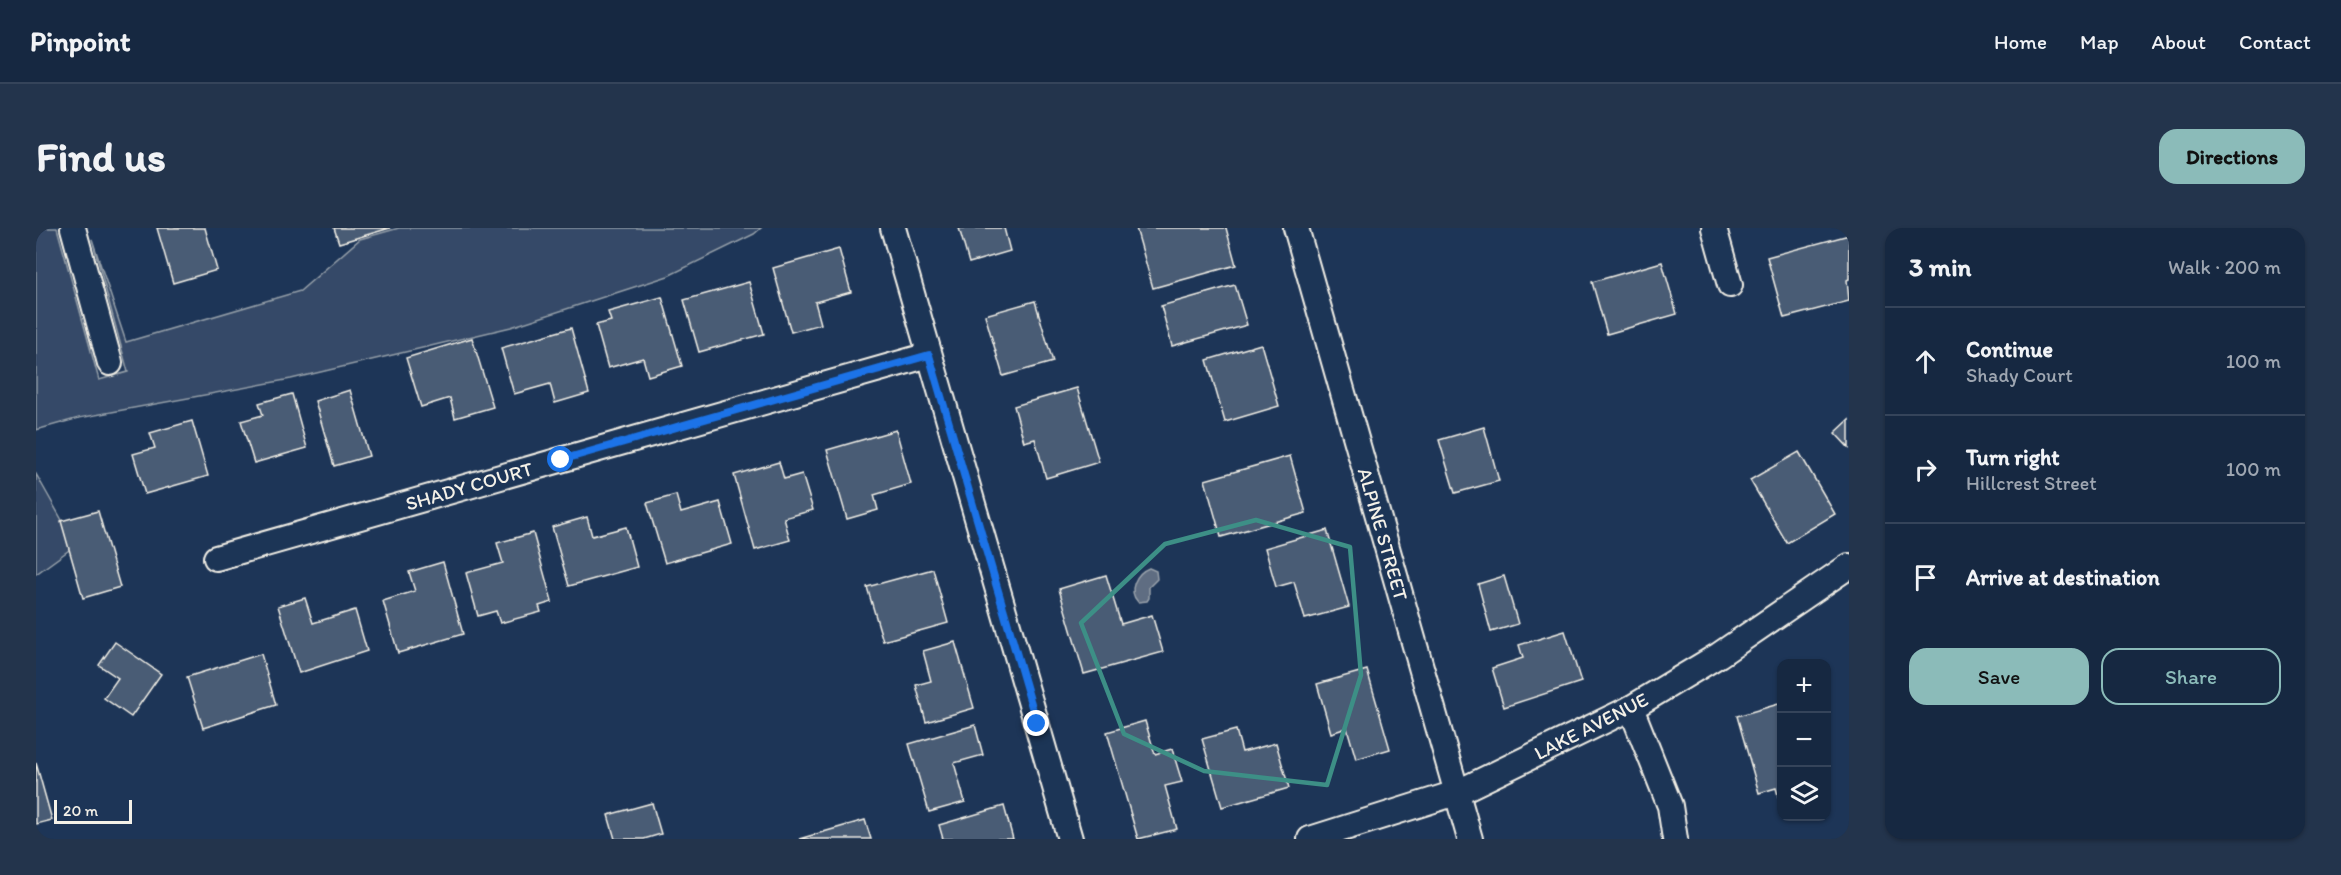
<!DOCTYPE html>
<html lang="en">
<head>
<meta charset="utf-8">
<style>
	:root { --surface:#162841; --page:#23344c; --text:#f1f3f6; --muted:#9ea6b1; --line:#35445a; --accent:#8bbbb9 }
	body { margin:0; font-family:Itim,sans-serif; background:var(--page); color:var(--text) }
	.controls { position:absolute; right:18px; bottom:18px; display:grid; overflow:hidden; border-radius:12px; box-shadow:0 2px 4px #0004 }
	.controls button { width:54px; height:54px; display:grid; place-items:center; padding:0; border:0; border-bottom:2px solid var(--line); background:var(--surface); color:var(--text); font:30px sans-serif }
	.scale { position:absolute; left:18px; bottom:15px; width:78px; box-sizing:border-box; padding-left:6px; border:3px solid #f4f1e8; border-top:0; font-size:16px; line-height:21px; white-space:nowrap; color:#f4f1e8; -webkit-text-stroke:4px #1d3557; paint-order:stroke }
	.stop { position:absolute; width:18px; height:18px; margin:-14px; border:4px solid #1a73e8; border-radius:50%; background:#fff }
	.stop.end { background:#1a73e8; border-color:#fff; box-shadow:0 2px 6px #0008 }
	.list { margin:0; padding:0; list-style:none }
	h2 { display:flex; justify-content:space-between; align-items:center; height:78px; margin:0; padding:0 24px; font-size:26px }
	h2 small { font-size:20px; font-weight:400; color:var(--muted) }
	.list li { display:grid; grid-template-columns:39px 1fr auto; gap:18px; align-items:center; box-sizing:border-box; height:108px; padding:0 24px; border-top:2px solid var(--line) }
	.list b { display:block; font-size:22px; white-space:nowrap }
	.list p { margin:0; font-size:20px; white-space:nowrap; color:var(--muted) }
	.list em { font-size:20px; font-style:normal; color:var(--muted) }
	.actions { display:flex; gap:12px; padding:18px 24px }
	.actions a { flex:1; padding:14px 0; border:2px solid var(--accent); border-radius:18px; text-align:center; font-size:21px; color:var(--accent) }
	.actions .main { background:var(--accent); color:#111 }
	.icon { flex:none; width:33px; height:33px; fill:none; stroke:currentColor; stroke-width:2; stroke-linecap:round; stroke-linejoin:round }
	.map { position:relative; flex:none; width:1813px; height:611px; overflow:hidden; border-radius:18px }
	header { display:flex; align-items:center; gap:36px; box-sizing:border-box; height:84px; padding:0 30px; background:var(--surface); border-bottom:2px solid var(--line) }
	header strong { font-size:28px }
	nav { display:flex; gap:33px; margin-inline-start:auto; font-size:21px }
	.intro { display:flex; align-items:center; justify-content:space-between; box-sizing:border-box; height:144px; padding:0 36px }
	h1 { margin:0; font-size:42px }
	.button { padding:15px 27px; border-radius:18px; background:var(--accent); color:#111; font-size:21px; font-weight:700 }
	main { display:flex; gap:36px; padding:0 36px }
	aside { flex:1; background:var(--surface); border-radius:18px; box-shadow:0 2px 4px #0004 }
	.map>svg:first-child { display:block }
</style>
</head>
<body>
<header>
<strong>Pinpoint</strong>
<nav><a>Home</a><a>Map</a><a>About</a><a>Contact</a></nav>
</header>
<div class="intro"><h1>Find us</h1><a class="button">Directions</a></div>
<main>
<div class="map">
<svg width="1813" height="611" viewBox="0 0 1813 611">
	<rect width="100%" height="100%" fill="#1d3557"/>
	<filter id="ink" filterUnits="userSpaceOnUse"><feTurbulence type="fractalNoise" baseFrequency=".0167" numOctaves="2"/><feDisplacementMap in="SourceGraphic" scale="12" xChannelSelector="R" yChannelSelector="G"/><feConvolveMatrix kernelMatrix="1 2 1 2 8 2 1 2 1" color-interpolation-filters="sRGB"/></filter>
	<g filter="url(#ink)">
		<g fill="#354a67" stroke="#949ea8" stroke-width="1.5">
			<path d="M0,0h21l42,152 29,-8 -36,-133 34,103 174,-51 60,-52 39,-11h362l-7,6 -86,42 -157,51 -220,52 -212,39 -43,12z"/>
			<path d="M0,246l40,71 -40,29z"/>
		</g>
		<path fill="#5e6d82" stroke="#9aa2ab" stroke-width="1.5" d="M1113,340l7,3 1,8 -8,8v11l-2,3 -9,1c-11,-11 -2,-29 11,-34z"/>
		<g fill="#485b74" stroke="#f4f1e8" stroke-width="1.5">
			<path d="M121,0h48l12,42 -44,13z"/>
			<path d="M298,0h56l-51,15z"/>
			<path d="M923,0h45l6,23 -41,12z"/>
			<path d="M1100,0h90l10,37 -83,23z"/>
			<path d="M1813,7v44l-2,1 2,21 -65,17 -17,-61z"/>
			<path d="M803,21l12,43 -36,10 6,22 -30,8 -18,-64z"/>
			<path d="M1626,34l15,52 -70,20 -15,-52z"/>
			<path d="M713,54l15,52 -65,18 -15,-52z"/>
			<path d="M1199,57l12,40 -75,21 -11,-40z"/>
			<path d="M626,69l20,69 -34,10 -5,-18 -35,10 -12,-43 15,-4 -3,-9z"/>
			<path d="M999,73l18,61 -50,14 -18,-61z"/>
			<path d="M535,100l18,65 -34,10 -5,-19 -36,10 -13,-46z"/>
			<path d="M436,110l21,69 -38,11 -5,-20 -29,9 -15,-49z"/>
			<path d="M1225,116l18,62 -54,16 -18,-62z"/>
			<path d="M1041,160l22,74 -53,16 -11,-39 -11,3 -10,-36z"/>
			<path d="M314,162l19,66 -35,10 -19,-65z"/>
			<path d="M256,166l15,54 -53,15 -13,-42 22,-6 -4,-12z"/>
			<path d="M1813,192v28l-14,-15z"/>
			<path d="M156,193l16,55 -63,18 -12,-40 22,-6 -5,-15z"/>
			<path d="M1448,199l15,54 -44,12 -16,-53z"/>
			<path d="M860,202l15,54 -37,11 4,15 -31,9 -20,-69z"/>
			<path d="M1763,224l36,62 -48,29 -37,-63z"/>
			<path d="M1254,228l16,57 -85,24 -16,-57z"/>
			<path d="M743,234l5,17 18,-5 11,36 -29,8 6,22 -35,10 -21,-75z"/>
			<path d="M640,267l5,18 39,-11 12,42 -67,19 -18,-60z"/>
			<path d="M62,283l22,76 -37,11 -22,-77z"/>
			<path d="M551,289l5,19 34,-9 11,40 -68,19 -17,-59z"/>
			<path d="M1291,302l22,77 -44,12 -11,-37 -18,5 -11,-39z"/>
			<path d="M497,305l19,69 -13,4 2,6 -41,11 -4,-12 -18,5 -12,-43 37,-10 -6,-20z"/>
			<path d="M407,334l20,72 -65,19 -15,-52 32,-10 -6,-19z"/>
			<path d="M897,341l15,54 -65,18 -16,-54z"/>
			<path d="M1070,347l15,49 31,-9 11,37 -79,22 -25,-85z"/>
			<path d="M1468,348l14,48 -27,8 -13,-48z"/>
			<path d="M269,370l8,25 42,-13 12,41 -68,22 -21,-67z"/>
			<path d="M1529,403l16,51 -77,25 -12,-39 31,-10 -4,-13z"/>
			<path d="M79,414l46,32 -30,43 -27,-19 14,-20 -19,-13z"/>
			<path d="M919,414l19,66 -48,14 -10,-37 15,-4 -8,-30z"/>
			<path d="M225,426l15,51 -73,23 -16,-51z"/>
			<path d="M1331,442l23,79 -34,10 -9,-31 -16,5 -14,-49z"/>
			<path d="M1746,475v99l-2,1 -4,-15 -17,5 -22,-77z"/>
			<path d="M1109,493l10,33 17,-5 10,33 -17,4 12,43 -39,10 -31,-107z"/>
			<path d="M939,497l8,30 -29,8 11,39 -36,10 -20,-68z"/>
			<path d="M1200,502l6,22 34,-9 13,45 -67,19 -20,-68z"/>
			<path d="M0,535l16,57 -16,4z"/>
			<path d="M616,575l9,31 -17,5h-29l-7,-24z"/>
			<path d="M968,578l9,33h-70l-4,-14z"/>
			<path d="M829,592l6,19h-72z"/>
		</g>
		<g fill="none" stroke-linecap="round" stroke-linejoin="round">
			<g stroke="#f4f1e8" stroke-width="28">
				<g id="street">
					<path d="M37,0l37,135"/>
					<path d="M857,0l177,611"/>
					<path d="M1260,0l174,611"/>
					<path d="M1678,0l16,57"/>
					<path d="M180,330l713,-203"/>
					<path d="M1595,480l39,98 5,33"/>
					<path d="M1274,611l146,-46 175,-85 88,-53 130,-89"/>
				</g>
			</g>
			<use href="#street" stroke="#1d3557" stroke-width="24"/>
		</g>
	</g>
	<g fill="none" stroke-linecap="round" stroke-linejoin="round" filter="url(#ink)">
		<path stroke="#1a73e8" stroke-width="8" d="M525,232l368,-105 108,369"/>
	</g>
	<path fill="none" stroke="#3d8f86" stroke-width="4.5" stroke-linejoin="round" d="M1220,292l94,27 11,128 -34,110 -123,-14 -80,-37 -43,-111 84,-79z"/>
	<g text-anchor="middle" dominant-baseline="central" stroke-width="4.5" stroke-linejoin="round" paint-order="stroke">
		<g font-size="20" fill="#f4f1e8" stroke="#1d3557">
			<text transform="translate(433 258) rotate(-16)">SHADY COURT</text>
			<text transform="translate(1347 306) rotate(74)">ALPINE STREET</text>
			<text transform="translate(1555 498) rotate(-27)">LAKE AVENUE</text>
		</g>
	</g>
</svg>
<div class="controls">
<button>+</button>
<button>−</button>
<button><svg class="icon" aria-label="layers" viewBox="0 0 24 24"><path d="M12 4l9 5-9 5-9-5zM3 14l9 5 9-5"/></svg></button>
</div>
<div class="scale">20 m</div>
<div class="stop" style="left:525px;top:232px"></div>
<div class="stop end" style="left:1001px;top:496px"></div>
</div>
<aside>
<h2>3 min<small>Walk · 200 m</small></h2>
<ul class="list">
<li><svg class="icon" aria-label="ahead" viewBox="0 0 24 24"><path d="M12 20V5M6 11l6-6 6 6"/></svg><div><b>Continue</b><p>Shady Court</p></div><em>100 m</em></li>
<li><svg class="icon" aria-label="right" viewBox="0 0 24 24"><path d="M7 20v-9h11M14 6l5 5-5 5"/></svg><div><b>Turn right</b><p>Hillcrest Street</p></div><em>100 m</em></li>
<li><svg class="icon" aria-label="arrive" viewBox="0 0 24 24"><path d="M6 21V4h12l-3 4 3 4H6"/></svg><div><b>Arrive at destination</b></div></li>
</ul>
<div class="actions"><a class="main">Save</a><a>Share</a></div>
</aside>
</main>
</body>
</html>
